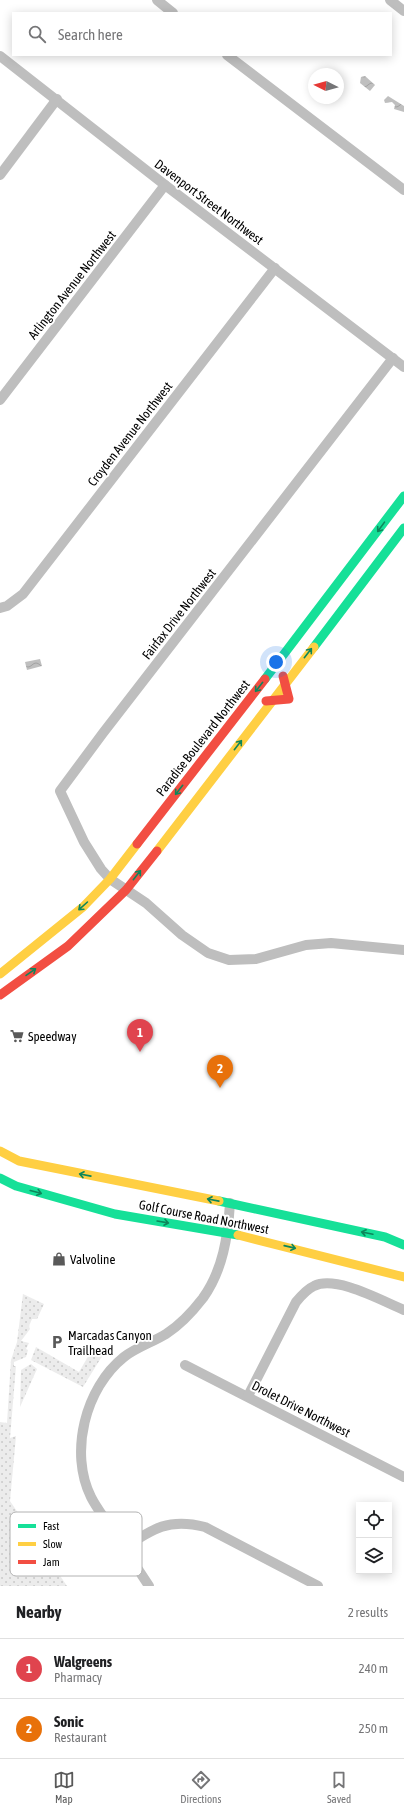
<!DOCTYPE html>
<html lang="en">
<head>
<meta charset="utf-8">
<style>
	:root { --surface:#fff; --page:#f2f2f2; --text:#202124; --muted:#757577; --line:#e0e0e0; --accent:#595959 }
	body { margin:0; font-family:"Asap Condensed",sans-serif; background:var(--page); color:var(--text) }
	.controls { position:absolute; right:12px; bottom:12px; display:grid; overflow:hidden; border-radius:0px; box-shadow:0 2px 10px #0003 }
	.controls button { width:36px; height:36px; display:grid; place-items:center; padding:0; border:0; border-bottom:1px solid var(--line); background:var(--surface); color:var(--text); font:20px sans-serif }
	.compass { position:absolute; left:308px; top:68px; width:36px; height:36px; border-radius:50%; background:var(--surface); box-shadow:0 2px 10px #0003; rotate:275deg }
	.you { position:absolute; left:276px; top:662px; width:14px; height:14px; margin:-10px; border:3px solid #fff; border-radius:50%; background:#1a73e8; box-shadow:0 0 0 6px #1a73e833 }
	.badge { display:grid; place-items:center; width:26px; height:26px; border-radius:50%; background:var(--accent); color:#fff; font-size:13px; font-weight:700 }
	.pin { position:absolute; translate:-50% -33px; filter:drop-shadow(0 1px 2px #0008) }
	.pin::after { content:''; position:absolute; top:21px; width:14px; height:12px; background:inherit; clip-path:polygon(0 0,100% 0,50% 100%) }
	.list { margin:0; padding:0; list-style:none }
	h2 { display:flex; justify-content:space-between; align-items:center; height:52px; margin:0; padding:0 16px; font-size:17px }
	h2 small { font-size:13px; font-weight:400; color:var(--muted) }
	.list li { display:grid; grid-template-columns:26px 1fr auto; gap:12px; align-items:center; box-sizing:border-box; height:60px; padding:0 16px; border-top:1px solid var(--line) }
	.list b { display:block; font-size:15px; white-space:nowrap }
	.list p { margin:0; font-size:13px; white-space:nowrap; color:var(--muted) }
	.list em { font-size:13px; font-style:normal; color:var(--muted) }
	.icon { flex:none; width:22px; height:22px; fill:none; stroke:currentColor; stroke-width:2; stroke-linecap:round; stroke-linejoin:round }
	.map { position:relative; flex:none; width:404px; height:1586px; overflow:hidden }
	.search { position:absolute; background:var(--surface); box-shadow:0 2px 10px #0003; left:12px; right:12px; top:12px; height:44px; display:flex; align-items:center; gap:10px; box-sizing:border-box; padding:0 14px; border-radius:0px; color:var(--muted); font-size:15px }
	.sheet { height:172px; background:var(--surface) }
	nav { display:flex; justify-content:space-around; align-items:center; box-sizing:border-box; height:56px; border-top:1px solid var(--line); background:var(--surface); font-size:11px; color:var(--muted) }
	nav a { display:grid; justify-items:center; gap:2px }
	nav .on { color:var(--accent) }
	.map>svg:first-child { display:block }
</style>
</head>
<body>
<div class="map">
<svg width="404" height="1586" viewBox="0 0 404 1586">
	<defs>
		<pattern id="grass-dots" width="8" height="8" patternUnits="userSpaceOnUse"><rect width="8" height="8" fill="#ececec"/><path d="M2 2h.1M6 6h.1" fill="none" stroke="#c9c9c9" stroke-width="1.8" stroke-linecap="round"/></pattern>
		<pattern id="water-waves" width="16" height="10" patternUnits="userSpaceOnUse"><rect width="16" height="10" fill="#bfbfbf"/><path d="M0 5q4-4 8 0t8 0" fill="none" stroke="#a2a2a2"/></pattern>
	</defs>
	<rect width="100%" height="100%" fill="#fff"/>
	<g fill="url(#grass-dots)">
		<path d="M23,1294l21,10 -7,15h-5l-3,7 1,3 -9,12 8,2 -3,6 2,1 -2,7 -12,5v4h2l-6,72 6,-2 -6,65 57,85h-67v-164l7,1 4,-63 6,-18z"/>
		<path d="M36,1347l43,25 14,-24 6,-1 5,6 -21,34 -52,-27z"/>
		<path d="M31,1364l6,5 -17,38 1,-37z"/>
	</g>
	<g fill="url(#water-waves)">
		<path d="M365,76l10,9 -5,6 -10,-8 1,-6z"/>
		<path d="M388,96l16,10v6l-10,-3 1,-4 -3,-3 -7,1 -1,-3z"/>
		<path d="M40,659l2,7 -15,4 -2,-8z"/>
	</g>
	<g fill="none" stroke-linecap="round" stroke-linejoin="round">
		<g stroke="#bebebe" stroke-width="10">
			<path d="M157,0l16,13"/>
			<path d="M390,0l14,11"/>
			<path d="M227,55l177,135"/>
			<path d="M0,56l165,129 239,182"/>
			<path d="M0,175l57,-76"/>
			<path d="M393,358l-290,375 -43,58 24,51 17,27 9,10 36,24 36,32 26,18 21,7 27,-1 50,-14 25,-2 73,7"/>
			<path d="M0,400l165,-215"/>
			<path d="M0,608l7,-2 16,-12 252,-326"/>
			<path d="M185,1365l219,112"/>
			<path d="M248,1396l48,-94c5,-6 11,-13 18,-16 22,-11 68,15 90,24"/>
			<path d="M124,1548c29,-20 45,-30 81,-21l113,59"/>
			<path d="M149,1586c-13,-20 -27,-41 -40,-61 -6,-9 -13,-18 -18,-28 -22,-44 -6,-109 33,-140 13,-10 29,-15 42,-23 14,-9 27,-23 37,-36 20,-28 25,-62 27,-95"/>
		</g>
		<g stroke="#16e098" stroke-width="9">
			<path d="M314,647l90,-119"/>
			<path d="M265,679l139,-183"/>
			<path d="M0,1178l16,8 99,28 123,21"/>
			<path d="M219,1201l166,36 19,8"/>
		</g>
		<g stroke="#ffcf43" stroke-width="9">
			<path d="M157,851l157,-204"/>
			<path d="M0,974l83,-67 27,-28 27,-35"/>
			<path d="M0,1151l19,10 200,40"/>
			<path d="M238,1235l166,42"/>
		</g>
		<g stroke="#f24e42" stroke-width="9">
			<path d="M266,701l23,-2 -6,-23"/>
			<path d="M137,844l128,-165"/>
			<path d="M0,995l68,-49 58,-56 31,-39"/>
		</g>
	</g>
	<defs><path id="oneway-shaft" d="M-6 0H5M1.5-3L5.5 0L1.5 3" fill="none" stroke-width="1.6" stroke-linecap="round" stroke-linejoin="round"/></defs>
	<g stroke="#0d865b">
		<use href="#oneway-shaft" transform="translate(381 527) rotate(126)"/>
		<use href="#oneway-shaft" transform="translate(308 653) rotate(-52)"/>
		<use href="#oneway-shaft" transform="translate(259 687) rotate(128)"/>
		<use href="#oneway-shaft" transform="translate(238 745) rotate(-52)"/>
		<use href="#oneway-shaft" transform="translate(179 790) rotate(128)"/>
		<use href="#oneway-shaft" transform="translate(137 875) rotate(-52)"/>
		<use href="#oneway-shaft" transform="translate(83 906) rotate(138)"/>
		<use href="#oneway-shaft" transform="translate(31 972) rotate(-35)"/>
		<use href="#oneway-shaft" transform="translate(85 1175) rotate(-169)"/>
		<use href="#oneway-shaft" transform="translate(36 1192) rotate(15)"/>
		<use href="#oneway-shaft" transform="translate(213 1200) rotate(-169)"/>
		<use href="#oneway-shaft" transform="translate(163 1222) rotate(10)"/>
		<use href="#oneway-shaft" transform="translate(367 1233) rotate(-168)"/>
		<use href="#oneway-shaft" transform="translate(290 1247) rotate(13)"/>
	</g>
	<defs>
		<g id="supermarket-bare" transform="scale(1.08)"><path d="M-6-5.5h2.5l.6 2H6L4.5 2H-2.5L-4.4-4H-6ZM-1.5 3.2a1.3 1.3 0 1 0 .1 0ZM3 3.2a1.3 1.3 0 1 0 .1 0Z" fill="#595959" stroke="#fff" stroke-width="2.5" paint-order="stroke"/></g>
		<g id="shop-bare" transform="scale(1.08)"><path d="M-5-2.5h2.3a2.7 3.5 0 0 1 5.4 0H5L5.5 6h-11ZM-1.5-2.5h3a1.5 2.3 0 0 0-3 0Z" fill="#595959" stroke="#fff" stroke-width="2.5" paint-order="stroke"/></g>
		<g id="parking-bare" transform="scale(1.08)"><path d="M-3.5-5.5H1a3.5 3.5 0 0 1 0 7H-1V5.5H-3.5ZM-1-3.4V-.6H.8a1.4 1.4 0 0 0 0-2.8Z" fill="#595959" stroke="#fff" stroke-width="2.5" paint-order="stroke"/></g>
	</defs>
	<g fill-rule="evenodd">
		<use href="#supermarket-bare" x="17" y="1036"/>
		<use href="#shop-bare" x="59" y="1259"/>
		<use href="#parking-bare" x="57" y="1342"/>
	</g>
	<g text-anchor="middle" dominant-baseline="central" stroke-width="4" stroke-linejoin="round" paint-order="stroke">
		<g font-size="13" fill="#000" stroke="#fff">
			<text transform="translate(209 202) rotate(37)">Davenport Street Northwest</text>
			<text transform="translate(72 285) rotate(-52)">Arlington Avenue Northwest</text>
			<text transform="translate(130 434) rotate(-52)">Croyden Avenue Northwest</text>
			<text transform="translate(179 614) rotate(-52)">Fairfax Drive Northwest</text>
			<text transform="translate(203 738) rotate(-52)">Paradise Boulevard Northwest</text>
			<text transform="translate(204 1217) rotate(11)">Golf Course Road Northwest</text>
			<text transform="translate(301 1409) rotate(27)">Drolet Drive Northwest</text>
		</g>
		<g font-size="13" fill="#000" stroke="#fff" text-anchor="start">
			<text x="28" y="1036">Speedway</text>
			<text x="70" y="1259">Valvoline</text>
			<text x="68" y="1335">Marcadas Canyon<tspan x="68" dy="15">Trailhead</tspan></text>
		</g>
	</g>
	<rect x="10" y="1512" width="132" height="64" rx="6" fill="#fff" stroke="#b2b2b2" stroke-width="1"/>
	<rect x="18" y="1524" width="18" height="4" fill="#16e098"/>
	<rect x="18" y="1542" width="18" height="4" fill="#ffcf43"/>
	<rect x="18" y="1560" width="18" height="4" fill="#f24e42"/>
	<g font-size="11" fill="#000">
		<text x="43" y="1530">Fast</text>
		<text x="43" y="1548">Slow</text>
		<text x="43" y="1566">Jam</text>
	</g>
</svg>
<div class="controls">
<button><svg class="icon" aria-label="locate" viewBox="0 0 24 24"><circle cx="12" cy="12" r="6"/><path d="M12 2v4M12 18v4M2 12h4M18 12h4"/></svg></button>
<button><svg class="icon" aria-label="layers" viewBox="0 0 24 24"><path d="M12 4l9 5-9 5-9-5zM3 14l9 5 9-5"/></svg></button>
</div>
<svg class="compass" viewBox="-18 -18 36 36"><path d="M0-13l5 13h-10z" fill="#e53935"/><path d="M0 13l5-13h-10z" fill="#757577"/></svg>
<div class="you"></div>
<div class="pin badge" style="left:140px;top:1052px;background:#e0444e">1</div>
<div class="pin badge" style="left:220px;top:1088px;background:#e8710a">2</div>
<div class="search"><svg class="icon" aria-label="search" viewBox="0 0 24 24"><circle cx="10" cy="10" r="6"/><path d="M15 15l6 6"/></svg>Search here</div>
</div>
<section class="sheet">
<h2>Nearby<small>2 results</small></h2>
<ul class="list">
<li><span class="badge" style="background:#e0444e">1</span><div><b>Walgreens</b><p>Pharmacy</p></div><em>240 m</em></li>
<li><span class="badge" style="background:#e8710a">2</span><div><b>Sonic</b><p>Restaurant</p></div><em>250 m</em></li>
</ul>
</section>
<nav>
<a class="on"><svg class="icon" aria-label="map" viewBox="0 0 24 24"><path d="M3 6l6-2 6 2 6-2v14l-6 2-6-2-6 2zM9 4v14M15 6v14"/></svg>Map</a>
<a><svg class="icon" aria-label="directions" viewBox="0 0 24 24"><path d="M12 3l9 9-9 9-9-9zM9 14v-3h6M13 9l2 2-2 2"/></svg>Directions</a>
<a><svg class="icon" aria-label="saved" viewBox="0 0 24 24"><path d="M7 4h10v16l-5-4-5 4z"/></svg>Saved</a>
</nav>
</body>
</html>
